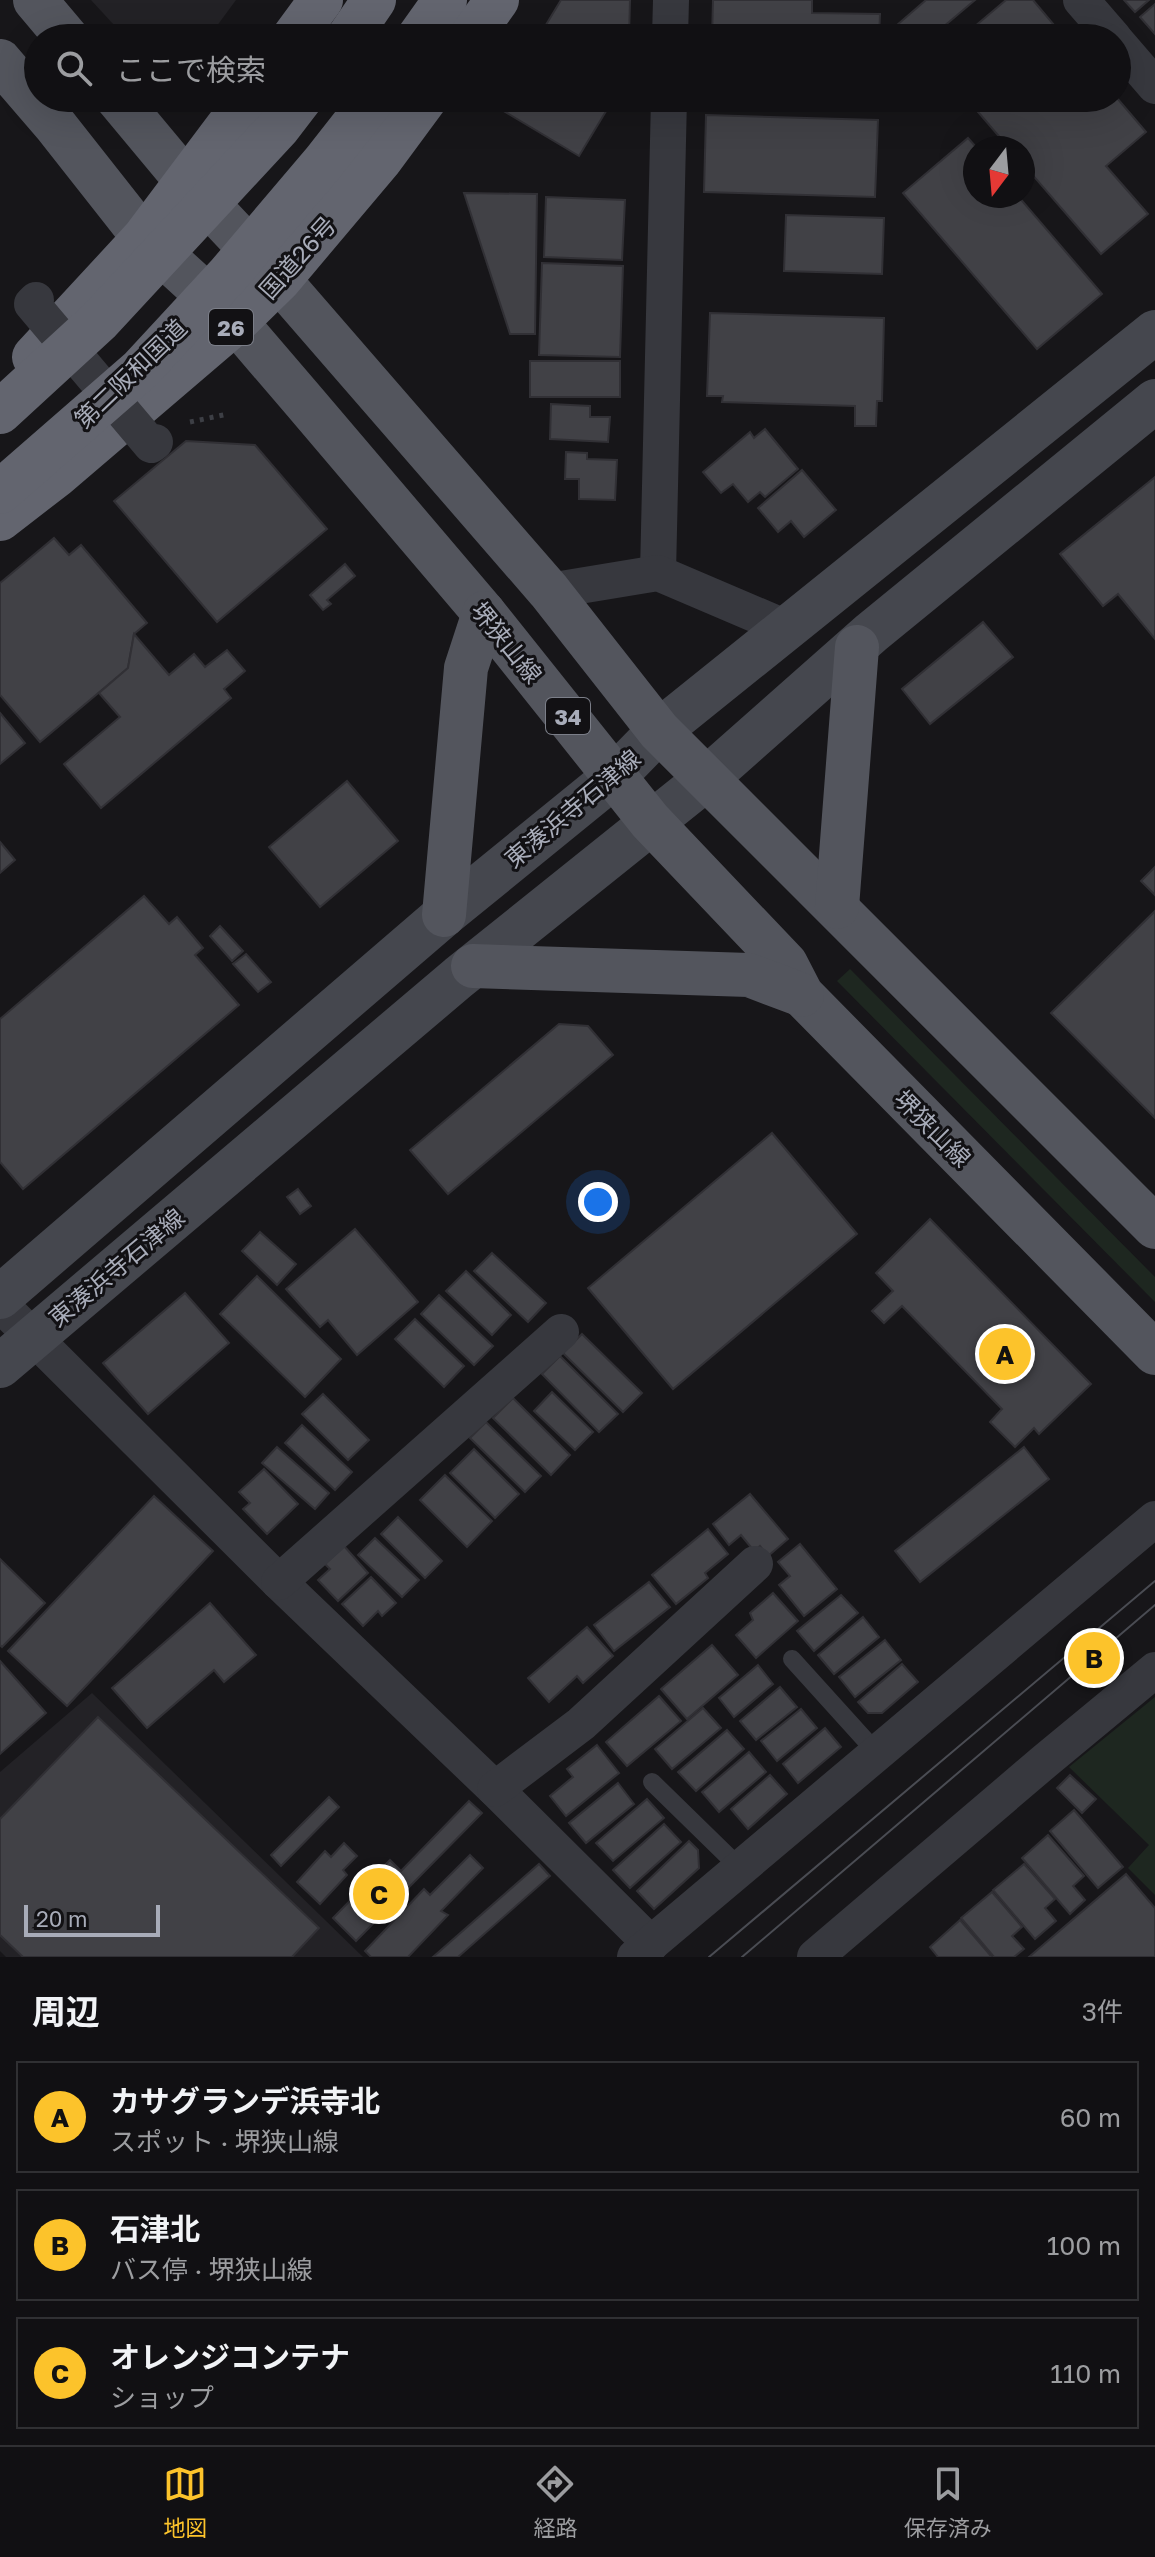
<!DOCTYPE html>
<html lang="ja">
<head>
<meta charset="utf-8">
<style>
	:root { --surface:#111013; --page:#1e1e21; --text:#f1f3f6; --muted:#9c9da0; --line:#303033; --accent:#fcc32b }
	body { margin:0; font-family:"Golos Text","Noto Sans JP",sans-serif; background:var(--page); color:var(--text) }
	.compass { position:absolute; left:963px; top:136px; width:72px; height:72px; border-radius:50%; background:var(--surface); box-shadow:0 8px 32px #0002; rotate:196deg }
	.scale { position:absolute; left:24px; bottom:20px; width:136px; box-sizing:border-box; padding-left:8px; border:4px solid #a8acb9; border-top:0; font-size:22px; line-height:28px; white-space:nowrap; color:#a8acb9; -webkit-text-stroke:6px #121114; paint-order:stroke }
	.you { position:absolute; left:598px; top:1202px; width:28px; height:28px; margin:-20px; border:6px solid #fff; border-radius:50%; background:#1a73e8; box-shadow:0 0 0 12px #1a73e833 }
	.badge { display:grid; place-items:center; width:52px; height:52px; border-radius:50%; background:var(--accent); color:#111; font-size:26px; font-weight:700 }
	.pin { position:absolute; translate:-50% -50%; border:4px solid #fff; box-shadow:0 2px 8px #0006 }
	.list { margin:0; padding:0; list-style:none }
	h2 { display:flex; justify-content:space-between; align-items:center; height:104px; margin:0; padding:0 32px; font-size:34px }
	h2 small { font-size:26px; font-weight:400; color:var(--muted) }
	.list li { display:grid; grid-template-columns:52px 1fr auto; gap:24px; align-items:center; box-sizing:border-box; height:112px; margin:0 16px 16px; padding:0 16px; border:2px solid var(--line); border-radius:0px }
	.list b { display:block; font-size:30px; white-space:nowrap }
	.list p { margin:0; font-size:26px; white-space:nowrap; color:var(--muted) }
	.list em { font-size:26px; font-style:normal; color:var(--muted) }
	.icon { flex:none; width:44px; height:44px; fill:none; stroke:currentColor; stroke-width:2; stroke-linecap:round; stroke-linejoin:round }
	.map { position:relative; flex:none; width:1155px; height:1957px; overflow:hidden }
	.search { position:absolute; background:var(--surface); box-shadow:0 8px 32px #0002; left:24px; right:24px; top:24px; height:88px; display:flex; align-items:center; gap:20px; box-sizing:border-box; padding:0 28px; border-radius:44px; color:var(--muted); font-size:30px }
	.sheet { height:488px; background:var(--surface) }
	nav { display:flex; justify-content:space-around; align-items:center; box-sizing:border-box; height:112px; border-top:2px solid var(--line); background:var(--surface); font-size:22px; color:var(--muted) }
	nav a { display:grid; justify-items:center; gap:4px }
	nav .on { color:var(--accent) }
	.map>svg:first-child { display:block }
</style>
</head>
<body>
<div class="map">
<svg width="1155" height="1957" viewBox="0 0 1155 1957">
	<rect width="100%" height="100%" fill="#171619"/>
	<g fill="#232226">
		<path d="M91,0h145l-28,38h-82z"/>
		<path d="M92,1693l271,264h-357l-6,-6v-179z"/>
	</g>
	<g fill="#1e2720">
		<path d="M850,969l305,308v25l-318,-321z"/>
		<path d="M1155,1697v198l-27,-27 21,-23 -80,-78z"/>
	</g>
	<g fill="#414146" stroke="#313035" stroke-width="2">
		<path d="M561,0h69l-1,38h-91z"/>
		<path d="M713,0h99v13l68,1 -1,24h-167z"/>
		<path d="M926,0h49l-45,38h-48z"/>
		<path d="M1006,0h27l32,38h-104z"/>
		<path d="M1124,0h25l-14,12z"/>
		<path d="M1155,4v30l-15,-17z"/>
		<path d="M503,98h111l-35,58 -82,-49z"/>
		<path d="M710,98h167v10l-167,-5z"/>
		<path d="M966,98h151l29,34 -40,34 42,48 -47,40 -78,-90v-16h-14z"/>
		<path d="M706,115l172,5 -3,77 -171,-5z"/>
		<path d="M968,138l9,10 -2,48h43l84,98 -65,55 -134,-156z"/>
		<path d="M464,193l73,1 -2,140h-25z"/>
		<path d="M546,197l79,3 -3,60 -78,-3z"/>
		<path d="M786,215l98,3 -2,56 -98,-3z"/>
		<path d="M542,263l81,3 -3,91 -81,-2z"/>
		<path d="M710,313l174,5 -2,83h-5l-1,25h-21v-20l-133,-4 1,-6h-16z"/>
		<rect x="530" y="361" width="90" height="36"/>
		<path d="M551,404l39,2v11h20l-2,25 -58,-3z"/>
		<path d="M765,429l33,40 -33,28 -5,-5 -12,10 -15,-18 -12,9 -18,-21 47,-40 4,6z"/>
		<path d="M186,441l69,4 72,84 -110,93 -103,-121z"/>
		<path d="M566,452l21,1v6l30,1 -2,40 -36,-1v-20h-14z"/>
		<path d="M802,470l34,40 -32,27 -13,-16 -13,11 -20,-24z"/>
		<path d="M1155,477v162l-37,-45 -15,12 -43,-52z"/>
		<path d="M54,538l15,17 12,-10 66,78 -13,11 -6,34 -88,74 -40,-47v-112z"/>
		<path d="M345,564l10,12 -28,24 4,4 -8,6 -13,-15z"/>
		<path d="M983,622l30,35 -83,67 -28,-35z"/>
		<path d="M134,634l35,41 25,-21 11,13 22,-17 18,21 -21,18 7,9 -130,110 -37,-44 56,-47 -21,-24 29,-25z"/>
		<path d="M0,713l25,30 -25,21z"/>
		<path d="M347,781l51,60 -78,66 -51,-60z"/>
		<path d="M0,842l15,18 -15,13z"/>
		<path d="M1155,867v28l-14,-14z"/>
		<path d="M144,896l25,28 8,-7 26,31 -8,7 44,50 -216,184 -23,-27v-143z"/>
		<path d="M1155,911v207l-104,-105z"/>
		<path d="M220,926l23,25 -11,10 -22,-25z"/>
		<path d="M246,954l25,28 -13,10 -25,-28z"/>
		<path d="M559,1024l29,2 25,29 -165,139 -38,-44z"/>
		<path d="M772,1133l85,101 -184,155 -85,-101z"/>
		<path d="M298,1189l13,17 -11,8 -13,-17z"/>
		<path d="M930,1219l161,165 -52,50 -5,-6 -19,19 -25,-25 12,-13 -100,-103 -18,17 -12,-12 21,-20 -17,-18z"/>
		<path d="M355,1229l63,73 -61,53 -29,-35 -8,7 -34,-38z"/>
		<path d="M260,1232l36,32 -19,21 -35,-34z"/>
		<path d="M492,1253l54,50 -18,19 -54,-51z"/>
		<path d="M466,1271l45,44 -19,20 -46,-44z"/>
		<path d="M257,1276l84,83 -36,38 -85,-83z"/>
		<path d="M185,1293l44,50 -81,71 -45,-51z"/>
		<path d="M439,1295l54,51 -19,19 -53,-51z"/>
		<path d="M415,1319l49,47 -20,21 -49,-48z"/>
		<path d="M582,1334l60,59 -19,19 -60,-59z"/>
		<path d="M560,1356l58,58 -19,18 -57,-58z"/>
		<path d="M552,1392l41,40 -18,18 -41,-39z"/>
		<path d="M323,1394l46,46 -21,20 -46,-46z"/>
		<path d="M513,1398l57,57 -19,20 -58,-57z"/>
		<path d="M486,1422l55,54 -16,16 -55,-54z"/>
		<path d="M302,1425l50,47 -17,18 -50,-47z"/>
		<path d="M277,1447l52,46 -14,16 -53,-46z"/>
		<path d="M1024,1447l25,32 -129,103 -25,-31z"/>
		<path d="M474,1449l45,45 -24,24 -45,-45z"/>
		<path d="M264,1469l34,35 -31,30 -24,-25 7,-6 -11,-11z"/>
		<path d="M445,1475l47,46 -25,26 -47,-47z"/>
		<path d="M750,1494l38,45 -20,17 -8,-10 -6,5 -13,-16 -12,10 -16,-21z"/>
		<path d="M154,1496l59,55 -146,155 -59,-55z"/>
		<path d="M398,1517l44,44 -17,17 -44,-44z"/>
		<path d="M708,1529l20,25 -23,19 3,5 -32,26 -24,-29z"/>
		<path d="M375,1538l44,42 -17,17 -44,-42z"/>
		<path d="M800,1544l37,45 -33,27 -25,-31 11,-9 -12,-14z"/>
		<path d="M344,1546l24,27 -30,28 -20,-21 12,-11 -5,-5z"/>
		<path d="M0,1559l45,44 -43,44 -2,-2z"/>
		<path d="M371,1577l25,26 -14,13 -4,-5 -15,15 -21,-22z"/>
		<path d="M649,1582l21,25 -56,44 -20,-26z"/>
		<path d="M773,1593l25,28 -42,37 -20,-23 17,-15 -3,-7z"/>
		<path d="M841,1595l17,18 -44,38 -17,-20z"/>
		<path d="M210,1603l46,52 -32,27 -10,-12 -67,58 -35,-40z"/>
		<path d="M863,1617l16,20 -45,37 -16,-19z"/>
		<path d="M587,1627l26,29 -30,27 -6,-7 -28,26 -21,-24z"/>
		<path d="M885,1640l16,20 -46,37 -16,-20z"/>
		<path d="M712,1645l26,30 -51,44 -26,-30z"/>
		<path d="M0,1661l46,52 -46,41z"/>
		<path d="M902,1664l16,18 -36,31h-14l-10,-11z"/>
		<path d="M758,1665l15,19 -39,33 -15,-19z"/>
		<path d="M780,1687l17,20 -41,33 -16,-19z"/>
		<path d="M659,1696l22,25 -54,45 -21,-24z"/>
		<path d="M703,1708l18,20 -49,41 -17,-20z"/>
		<path d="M801,1709l16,19 -40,33 -16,-20z"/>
		<path d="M98,1717l221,211 -27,29h-269l-23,-22v-116z"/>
		<path d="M825,1728l16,19 -43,36 -15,-19z"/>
		<path d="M727,1730l17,19 -48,42 -18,-19z"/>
		<path d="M597,1745l22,28 -53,43 -16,-20 23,-19 -6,-8z"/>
		<path d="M749,1752l17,20 -47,40 -17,-20z"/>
		<path d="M770,1775l17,19 -39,35 -17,-20z"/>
		<path d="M1070,1775l26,24 -14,14 -25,-25z"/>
		<path d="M618,1783l16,21 -48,39 -17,-20z"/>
		<path d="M329,1797l10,10 -58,59 -10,-11z"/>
		<path d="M647,1799l17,19 -51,43 -17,-18z"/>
		<path d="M469,1801l13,12 -126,128 -23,-23 57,-58 11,11z"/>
		<path d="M1074,1810l49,57 -25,21 -48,-57z"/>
		<path d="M664,1824l17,18 -51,46 -17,-18z"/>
		<path d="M1048,1835l36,41 -11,10 12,14 -15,14 -48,-56z"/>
		<path d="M689,1841l9,9 1,18 -45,41 -17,-18z"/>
		<path d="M344,1843l13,13 -14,14 4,5 -27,29 -23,-22 28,-31 6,6z"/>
		<path d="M470,1855l13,13 -42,43 7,4 -40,42h-37l-6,-6 59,-62 6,6z"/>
		<path d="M539,1864l11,12 -92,81h-25z"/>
		<path d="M1024,1864l31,35 -10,9 11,13 -21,18 -42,-49z"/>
		<path d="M1126,1874l29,34v49h-126z"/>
		<path d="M992,1892l30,35 -10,9 12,13 -10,8h-20l-33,-39z"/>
		<path d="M960,1920l31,36 -2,1h-51l-8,-10z"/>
	</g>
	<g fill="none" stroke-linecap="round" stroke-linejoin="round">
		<path stroke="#3d3f45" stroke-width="5" stroke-dasharray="4 6" stroke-linecap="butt" d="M190,422l38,-8"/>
		<g stroke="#37383e" stroke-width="18">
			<path d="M792,1659l85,94"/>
			<path d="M652,1782l88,86"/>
		</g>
		<g stroke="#37383e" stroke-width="36">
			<path d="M1081,0l33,38"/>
			<path d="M670,38l1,-38"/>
			<path d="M1117,42l38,44"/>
			<path d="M658,573l11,-475"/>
			<path d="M549,591l109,-18 129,55"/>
			<path d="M0,1304l279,278 216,207 156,155"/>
			<path d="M279,1582l282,-250"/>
			<path d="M495,1789l86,-65 174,-160"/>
			<path d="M635,1957l520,-438"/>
			<path d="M815,1957l230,-196 110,-91"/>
		</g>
		<g stroke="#45474e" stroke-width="44">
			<path d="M0,1297l444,-382 172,-140 43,-44 496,-399"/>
			<path d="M0,1366l459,-389 247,-198 165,-146 284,-232"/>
		</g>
		<g stroke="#53555d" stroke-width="44">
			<path d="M35,0l32,38"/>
			<path d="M0,61l55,64 89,113 92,84 66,77 182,214 166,208 136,143 16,31 353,358"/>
			<path d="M117,98l70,84 92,98 270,311 110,140 496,496"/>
			<path d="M837,907l20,-260"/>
			<path d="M444,915l22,-247 18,-55"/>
			<path d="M473,966l276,9 53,20"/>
		</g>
		<g stroke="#63656f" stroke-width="44">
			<path d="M293,38l28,-38"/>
			<path d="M348,38l26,-38"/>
			<path d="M418,38l27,-38"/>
			<path d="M470,38l27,-38"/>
			<path d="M34,357l110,-119 105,-140"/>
			<path d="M0,519l57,-44 179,-153 43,-42 102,-121 45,-61"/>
		</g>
		<g stroke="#4a4c53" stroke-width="2">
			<path d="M709,1957l446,-376"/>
			<path d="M742,1957l413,-352"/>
		</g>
		<path stroke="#37383e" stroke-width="36" d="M36,300l-4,4 119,141 4,-3"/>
		<g stroke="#63656f" stroke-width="44">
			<path d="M0,412l99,-91 179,-193 23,-30"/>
			<path d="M0,492l141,-123 87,-94 95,-112 51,-65"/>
		</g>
	</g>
	<g text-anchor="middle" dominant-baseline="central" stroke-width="6" stroke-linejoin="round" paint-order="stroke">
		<g fill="#121114" stroke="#7b7e88" stroke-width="2">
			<rect x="209" y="309" width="44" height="36" rx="6"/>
			<rect x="546" y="698" width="44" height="36" rx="6"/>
		</g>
		<g font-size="22" font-weight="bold" fill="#a8acb9">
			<text x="231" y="327">26</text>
			<text x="568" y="716">34</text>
		</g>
		<g font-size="24" fill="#a8acb9" stroke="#121114">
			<text transform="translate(297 257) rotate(-48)">国道26号</text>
			<text transform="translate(130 373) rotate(-44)">第二阪和国道</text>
			<text transform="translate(507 642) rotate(51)">堺狭山線</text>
			<text transform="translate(572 808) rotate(-40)">東湊浜寺石津線</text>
			<text transform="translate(933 1128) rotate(45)">堺狭山線</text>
			<text transform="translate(116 1267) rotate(-40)">東湊浜寺石津線</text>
		</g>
	</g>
</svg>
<svg class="compass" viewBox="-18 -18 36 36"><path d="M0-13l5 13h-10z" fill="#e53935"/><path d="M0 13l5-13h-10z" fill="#9c9da0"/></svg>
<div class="scale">20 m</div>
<div class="you"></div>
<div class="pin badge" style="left:1005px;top:1354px">A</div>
<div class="pin badge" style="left:1094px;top:1658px">B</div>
<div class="pin badge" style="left:379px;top:1894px">C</div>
<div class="search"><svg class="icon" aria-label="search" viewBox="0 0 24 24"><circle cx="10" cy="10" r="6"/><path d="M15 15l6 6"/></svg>ここで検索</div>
</div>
<section class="sheet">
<h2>周辺<small>3件</small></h2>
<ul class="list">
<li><span class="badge">A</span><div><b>カサグランデ浜寺北</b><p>スポット · 堺狭山線</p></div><em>60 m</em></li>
<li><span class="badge">B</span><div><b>石津北</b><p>バス停 · 堺狭山線</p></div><em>100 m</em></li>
<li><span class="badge">C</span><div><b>オレンジコンテナ</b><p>ショップ</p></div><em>110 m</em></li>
</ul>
</section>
<nav>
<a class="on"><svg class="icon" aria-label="map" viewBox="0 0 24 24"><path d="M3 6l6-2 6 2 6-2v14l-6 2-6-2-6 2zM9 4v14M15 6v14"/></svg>地図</a>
<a><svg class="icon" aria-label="directions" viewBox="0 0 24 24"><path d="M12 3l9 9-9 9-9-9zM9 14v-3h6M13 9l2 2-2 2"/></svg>経路</a>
<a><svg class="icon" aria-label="saved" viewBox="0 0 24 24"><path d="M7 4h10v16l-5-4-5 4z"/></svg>保存済み</a>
</nav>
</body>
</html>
